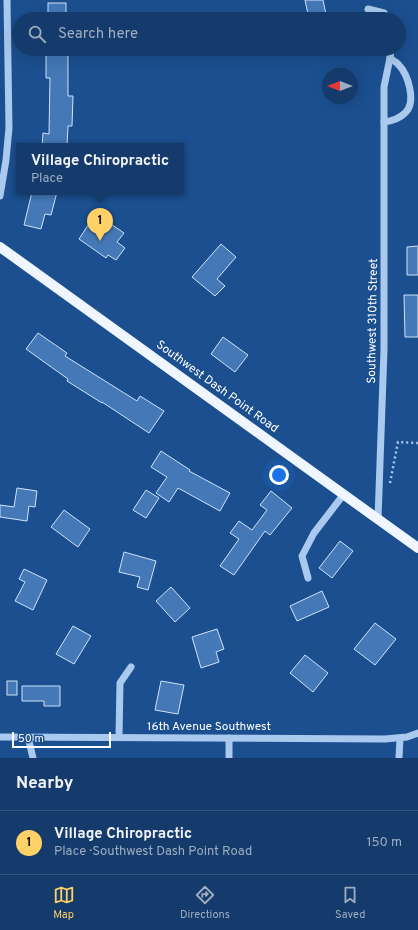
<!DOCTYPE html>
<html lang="en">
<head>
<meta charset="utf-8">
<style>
	:root { --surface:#143b6b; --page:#214673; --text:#f1f3f6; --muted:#9dadc1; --line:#33557e; --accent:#ffd166 }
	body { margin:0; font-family:Overpass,sans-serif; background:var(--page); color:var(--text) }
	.compass { position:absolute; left:322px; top:68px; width:36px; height:36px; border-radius:50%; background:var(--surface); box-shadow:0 4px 16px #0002; rotate:270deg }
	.scale { position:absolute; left:12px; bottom:10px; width:99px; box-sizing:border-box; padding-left:4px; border:2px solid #fff; border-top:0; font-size:11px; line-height:14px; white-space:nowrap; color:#fff; -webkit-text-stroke:3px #1b4f8f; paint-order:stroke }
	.you { position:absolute; left:279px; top:475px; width:14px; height:14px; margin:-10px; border:3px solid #fff; border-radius:50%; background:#1a73e8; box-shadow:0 0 0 6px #1a73e833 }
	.badge { display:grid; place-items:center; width:26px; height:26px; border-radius:50%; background:var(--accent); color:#111; font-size:13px; font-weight:700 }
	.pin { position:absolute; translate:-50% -33px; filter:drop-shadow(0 1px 2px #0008) }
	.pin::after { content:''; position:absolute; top:21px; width:14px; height:12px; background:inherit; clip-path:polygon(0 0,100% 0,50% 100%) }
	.popup { position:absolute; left:16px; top:143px; width:168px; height:52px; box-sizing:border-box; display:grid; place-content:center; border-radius:0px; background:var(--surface); filter:drop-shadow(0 1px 3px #0005); font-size:13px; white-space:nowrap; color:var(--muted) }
	.popup b { font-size:15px; color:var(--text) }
	.popup::after { content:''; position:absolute; left:50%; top:100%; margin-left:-8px; border:8px solid transparent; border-top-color:var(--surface) }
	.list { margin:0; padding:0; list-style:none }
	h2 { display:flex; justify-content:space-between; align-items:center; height:52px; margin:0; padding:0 16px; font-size:17px }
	h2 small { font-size:13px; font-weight:400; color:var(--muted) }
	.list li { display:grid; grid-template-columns:26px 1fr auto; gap:12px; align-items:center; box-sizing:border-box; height:64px; padding:0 16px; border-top:1px solid var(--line) }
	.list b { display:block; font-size:15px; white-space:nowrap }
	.list p { margin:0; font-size:13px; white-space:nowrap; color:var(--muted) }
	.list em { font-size:13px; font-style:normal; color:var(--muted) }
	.icon { flex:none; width:22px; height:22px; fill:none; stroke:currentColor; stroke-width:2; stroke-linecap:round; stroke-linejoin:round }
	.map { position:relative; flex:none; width:418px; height:758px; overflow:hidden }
	.search { position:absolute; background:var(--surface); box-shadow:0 4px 16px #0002; left:12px; right:12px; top:12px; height:44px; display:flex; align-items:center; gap:10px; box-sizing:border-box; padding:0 14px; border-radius:22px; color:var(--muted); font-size:15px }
	.sheet { height:116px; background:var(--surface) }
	nav { display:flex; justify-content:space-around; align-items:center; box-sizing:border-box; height:56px; border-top:1px solid var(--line); background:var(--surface); font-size:11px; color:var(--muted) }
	nav a { display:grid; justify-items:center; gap:2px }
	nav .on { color:var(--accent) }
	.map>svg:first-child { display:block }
</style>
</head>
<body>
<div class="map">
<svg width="418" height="758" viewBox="0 0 418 758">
	<rect width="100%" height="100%" fill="#1b4f8f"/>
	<g fill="#4478b7" stroke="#cfe3fa">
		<path d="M305,0h18l4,19h-18z"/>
		<rect x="48" y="3" width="18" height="16"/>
		<path d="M46,49h22v47h5l-1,30h-4l-1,20h-25l1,-13 6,1 1,-56h-4z"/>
		<path d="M32,192h25l-6,23 -6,-1 -4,15 -17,-4z"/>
		<path d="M105,220l19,13 -7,9 8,6 -9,12 -8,-5 -2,3 -27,-19 11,-17 9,6z"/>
		<path d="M221,244l15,13 -19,22 8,7 -10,10 -23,-19z"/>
		<path d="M418,246v29h-11v-28z"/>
		<path d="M404,295h14v42h-13z"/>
		<path d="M38,333l29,20 -2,3 72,45 3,-5 24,15 -15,22 -47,-31v1l-35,-22 1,-2 -42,-30z"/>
		<path d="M223,337l25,18 -13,17 -24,-18z"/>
		<path d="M161,451l29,19 -1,1 41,22 -10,18 -42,-23 -9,14 -13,-9 11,-16 -16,-10z"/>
		<path d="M17,488l20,3 -2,16 -6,-1 -2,15 -27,-4v-12l14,2z"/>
		<path d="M146,490l13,8 -13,20 -13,-8z"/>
		<path d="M271,491l21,17 -22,27 -5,-4 -31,44 -14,-9 19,-27 -9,-6 9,-12 13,9 15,-20 -7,-5z"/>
		<path d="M64,510l26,19 -12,18 -27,-20z"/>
		<path d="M340,541l13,10 -21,27 -13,-10z"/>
		<path d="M124,552l32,9 -8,29 -11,-3 3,-10 -21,-5z"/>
		<path d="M24,569l23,11 -14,30 -18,-9 10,-19 -6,-3z"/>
		<path d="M171,587l19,21 -15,14 -19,-21z"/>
		<path d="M322,591l7,16 -32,14 -7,-15z"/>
		<path d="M375,623l21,16 -21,26 -21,-16z"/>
		<path d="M73,626l18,10 -17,28 -18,-10z"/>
		<path d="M217,629l7,20 -8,3 3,10 -18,6 -9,-31z"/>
		<path d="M305,655l23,18 -15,19 -23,-19z"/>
		<rect x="7" y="681" width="10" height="14"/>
		<path d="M161,681l23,4 -6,29 -23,-4z"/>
		<path d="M22,686h38v20h-16v-5h-22z"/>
	</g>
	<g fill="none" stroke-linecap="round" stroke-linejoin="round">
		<path stroke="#a9c9ee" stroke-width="2.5" stroke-dasharray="2 3" stroke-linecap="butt" d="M390,483l8,-41 20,1"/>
		<g stroke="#a9c9ee" stroke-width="7">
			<path d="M368,9l16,4 4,6"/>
			<path d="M384,122c8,-1 15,-3 21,-9 12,-11 3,-39 -7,-49 -3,-3 -6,-4 -8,-6"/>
			<path d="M0,196l6,-36 3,-32 -2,-128"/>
			<path d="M378,519l6,-169v-263l6,-29 1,-9"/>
			<path d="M308,578l-6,-22 12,-23 30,-39"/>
			<path d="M0,737l385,2 22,-2 11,-4"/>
			<path d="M28,737l5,21"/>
			<path d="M119,737l1,-54 11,-16"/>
			<path d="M229,738v20"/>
			<path d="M399,758l1,-20"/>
		</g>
		<path stroke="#f0f6ff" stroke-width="10" d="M0,247l418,301"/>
	</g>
	<g text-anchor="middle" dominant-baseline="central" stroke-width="3" stroke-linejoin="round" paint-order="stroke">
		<g font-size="12" fill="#fff" stroke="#1b4f8f">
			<text transform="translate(373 321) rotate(-89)">Southwest 310th Street</text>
			<text transform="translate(217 387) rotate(36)">Southwest Dash Point Road</text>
			<text x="209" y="727">16th Avenue Southwest</text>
		</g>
	</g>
</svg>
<svg class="compass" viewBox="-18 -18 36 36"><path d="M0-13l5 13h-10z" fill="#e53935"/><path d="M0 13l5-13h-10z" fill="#9dadc1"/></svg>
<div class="scale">50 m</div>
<div class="you"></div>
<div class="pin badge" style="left:100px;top:241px">1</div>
<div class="popup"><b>Village Chiropractic</b>Place</div>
<div class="search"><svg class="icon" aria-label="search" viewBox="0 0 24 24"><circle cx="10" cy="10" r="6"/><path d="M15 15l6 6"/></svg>Search here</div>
</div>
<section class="sheet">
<h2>Nearby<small></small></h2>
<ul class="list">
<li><span class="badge">1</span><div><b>Village Chiropractic</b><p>Place · Southwest Dash Point Road</p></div><em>150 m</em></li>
</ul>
</section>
<nav>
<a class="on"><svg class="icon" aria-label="map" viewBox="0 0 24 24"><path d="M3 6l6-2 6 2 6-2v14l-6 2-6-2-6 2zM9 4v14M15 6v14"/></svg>Map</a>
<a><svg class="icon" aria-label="directions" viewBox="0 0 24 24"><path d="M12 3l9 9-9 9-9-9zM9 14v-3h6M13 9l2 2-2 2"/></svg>Directions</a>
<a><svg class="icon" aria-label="saved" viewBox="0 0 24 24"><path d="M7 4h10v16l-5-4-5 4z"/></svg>Saved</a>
</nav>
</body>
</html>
